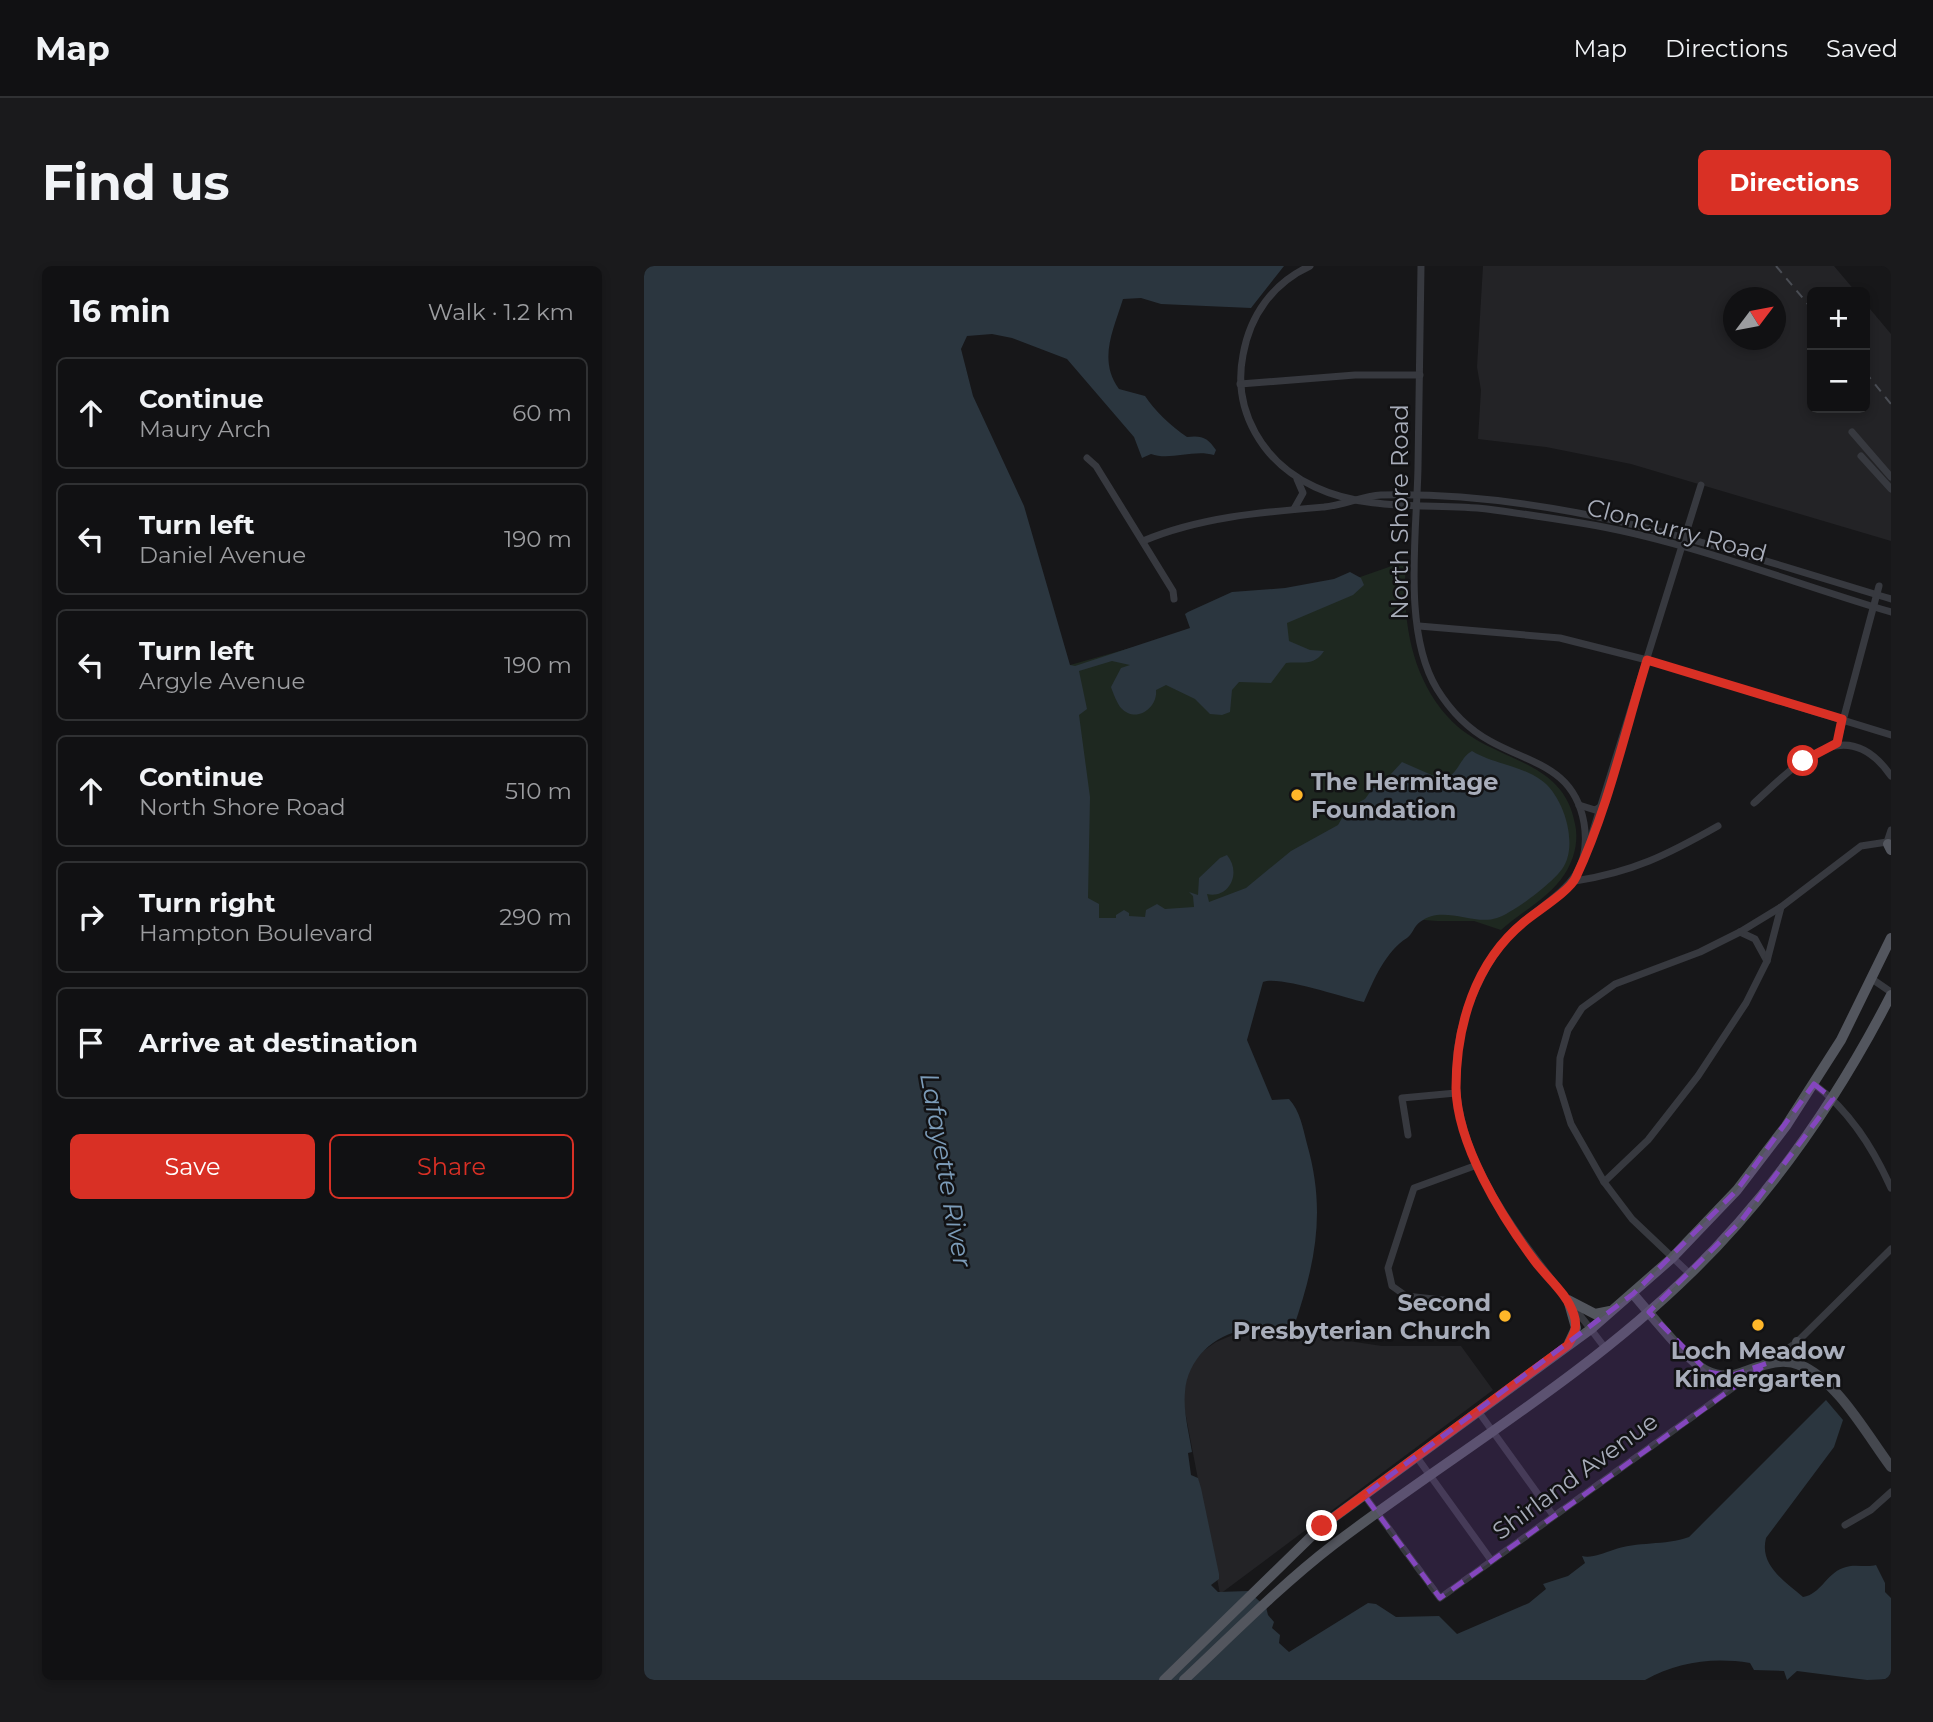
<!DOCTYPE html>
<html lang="en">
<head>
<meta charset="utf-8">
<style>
	:root { --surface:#111113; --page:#1a1a1c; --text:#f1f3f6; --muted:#9c9da0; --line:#303133; --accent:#d93025 }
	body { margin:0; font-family:Montserrat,sans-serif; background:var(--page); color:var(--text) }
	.controls { position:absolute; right:21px; top:21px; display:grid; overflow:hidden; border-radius:10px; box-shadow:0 4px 10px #0003 }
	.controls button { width:63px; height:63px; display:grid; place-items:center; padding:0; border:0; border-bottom:2px solid var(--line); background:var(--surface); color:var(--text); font:35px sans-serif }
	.compass { position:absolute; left:1079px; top:21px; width:63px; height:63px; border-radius:50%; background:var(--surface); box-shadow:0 4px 10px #0003; rotate:58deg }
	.stop { position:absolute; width:21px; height:21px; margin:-16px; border:5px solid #d93025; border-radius:50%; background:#fff }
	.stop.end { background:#d93025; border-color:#fff; box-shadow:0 2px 7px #0008 }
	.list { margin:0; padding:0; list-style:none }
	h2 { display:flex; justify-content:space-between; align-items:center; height:91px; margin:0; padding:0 28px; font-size:30px }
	h2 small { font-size:23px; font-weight:400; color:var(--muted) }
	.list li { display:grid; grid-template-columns:46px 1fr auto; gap:21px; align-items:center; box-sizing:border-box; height:112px; margin:0 14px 14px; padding:0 14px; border:2px solid var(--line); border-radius:10px }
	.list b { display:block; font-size:26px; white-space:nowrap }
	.list p { margin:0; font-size:23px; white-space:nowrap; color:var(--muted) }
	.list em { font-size:23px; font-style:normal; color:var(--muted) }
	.actions { display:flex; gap:14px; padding:21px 28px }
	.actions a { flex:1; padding:16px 0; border:2px solid var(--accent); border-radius:10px; text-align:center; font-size:24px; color:var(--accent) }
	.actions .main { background:var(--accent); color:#fff }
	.icon { flex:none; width:38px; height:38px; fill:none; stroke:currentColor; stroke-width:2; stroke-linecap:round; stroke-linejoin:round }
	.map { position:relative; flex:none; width:1247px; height:1414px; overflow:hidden; border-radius:10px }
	header { display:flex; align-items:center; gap:42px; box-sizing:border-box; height:98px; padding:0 35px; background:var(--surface); border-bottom:2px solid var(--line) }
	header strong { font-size:33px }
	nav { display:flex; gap:38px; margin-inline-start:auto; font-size:24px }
	.intro { display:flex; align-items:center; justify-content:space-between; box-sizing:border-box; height:168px; padding:0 42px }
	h1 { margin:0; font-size:49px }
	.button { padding:18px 32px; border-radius:10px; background:var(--accent); color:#fff; font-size:24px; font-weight:700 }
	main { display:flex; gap:42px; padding:0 42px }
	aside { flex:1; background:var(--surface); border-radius:10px; box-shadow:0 4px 10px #0003 }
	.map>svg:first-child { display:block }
</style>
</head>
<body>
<header>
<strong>Map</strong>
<nav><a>Map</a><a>Directions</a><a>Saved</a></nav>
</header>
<div class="intro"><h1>Find us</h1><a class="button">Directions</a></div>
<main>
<aside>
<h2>16 min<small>Walk · 1.2 km</small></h2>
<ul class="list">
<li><svg class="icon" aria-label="ahead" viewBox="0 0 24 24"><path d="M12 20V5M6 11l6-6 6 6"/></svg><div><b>Continue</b><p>Maury Arch</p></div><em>60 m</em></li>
<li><svg class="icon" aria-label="left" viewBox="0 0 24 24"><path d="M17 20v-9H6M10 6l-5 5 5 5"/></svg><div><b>Turn left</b><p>Daniel Avenue</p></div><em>190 m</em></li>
<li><svg class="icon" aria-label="left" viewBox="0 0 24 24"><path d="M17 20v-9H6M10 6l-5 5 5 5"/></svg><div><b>Turn left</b><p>Argyle Avenue</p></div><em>190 m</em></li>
<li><svg class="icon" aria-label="ahead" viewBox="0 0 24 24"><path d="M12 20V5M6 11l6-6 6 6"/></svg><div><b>Continue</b><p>North Shore Road</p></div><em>510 m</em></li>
<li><svg class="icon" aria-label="right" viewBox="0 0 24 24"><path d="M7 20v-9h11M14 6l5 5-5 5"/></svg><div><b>Turn right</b><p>Hampton Boulevard</p></div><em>290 m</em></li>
<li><svg class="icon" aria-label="arrive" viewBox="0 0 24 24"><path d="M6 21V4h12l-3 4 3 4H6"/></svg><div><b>Arrive at destination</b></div></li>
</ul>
<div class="actions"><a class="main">Save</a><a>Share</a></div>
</aside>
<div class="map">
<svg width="1247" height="1414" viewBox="0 0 1247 1414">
	<rect width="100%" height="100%" fill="#171719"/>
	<g fill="#232326" fill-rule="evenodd">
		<path d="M839,0h351l22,26h-44v116h53v-105l26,31v207l-260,-77 -85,-17 -68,-8 3,-49 -4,-23zM1090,32h42v42h-42z"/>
		<path d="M625,1063l113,17h79l32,44 -273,204 -41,-214 24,-29 13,-9 24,-10z"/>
	</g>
	<path fill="#1e2820" d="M762,295c-4,54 3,112 41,155 42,48 116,39 128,108 4,17 -1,36 -11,51 -15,23 -43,37 -63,55l-27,-9h-37l-214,-17 -278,105 111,-340 99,-28 56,14 112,-65z"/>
	<path fill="#2b363f" d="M0,0h640l-33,42 -90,-4 -20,-6 -18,1c-10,32 -25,61 -4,90l26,7c9,14 26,30 42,41 15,-2 21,1 29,13l-2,5c-21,-6 -44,6 -63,-1l-9,4 -8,-21 -67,-78 -55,-21 -20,-4 -25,2 -6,13 12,47 51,110 46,159 5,1 115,-38 -5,-14 3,-2 44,-20 53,-4 49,-9 16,-7 11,6 3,7 -11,10 -66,28 2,18 21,9 14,1c-10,16 -22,10 -38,12l-15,20 -32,-1 -7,8 -2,22 -8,3 -12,-1 -15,-15 -29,-14 -10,5c2,18 -20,34 -35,18 -4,-5 -8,-15 -10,-21l10,-19 9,-3 -18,-4 -33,10 8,38 -8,6 11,82 -2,101 11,6v14h17v-3l8,-5 5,3v3l16,1 1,-7 11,-6 8,5 29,-2 -1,-11 -4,-4 9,3 1,-17 21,-20 7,-3c15,18 2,44 -20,39l2,8 37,-14 45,-37 47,-26 10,-17 17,-9 8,-11 6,-1 23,-25 41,18c16,-6 17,-23 29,-29 21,13 48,14 69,29 22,15 37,62 23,86 -8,15 -51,47 -67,52 -24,8 -54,-14 -77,4 -6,4 -8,13 -13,16 -21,13 -33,41 -43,64 -19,-4 -86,-27 -101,-20l-16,58 25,60 17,-1c11,12 14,29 18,45 19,66 9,119 -14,185 -14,6 -33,-1 -48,1 -31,4 -58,30 -60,62 -2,19 4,41 7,60l-4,1 3,22 7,3 3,10 18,86v5l-8,6 7,7 30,-1 18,16 2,8 6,7 -2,6 8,7 -1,8 10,9 79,-49 8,1 20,13 43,-1 18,18 72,-31 17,-14 -3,-5 25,-8 17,-13 -3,-7c8,3 22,-3 31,-6 24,-9 52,-4 76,-13l137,-137 17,20 -9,27 -68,91c-7,28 19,43 37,59 18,-3 23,-23 40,-29 11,-5 23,0 33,-3l9,18v9l6,6v81l-24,1 -70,-9 -10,9 -3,-9 -30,-1 -4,-7c-38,-6 -72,-1 -105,17h-1001z"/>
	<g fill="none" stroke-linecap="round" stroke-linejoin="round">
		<g stroke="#37393f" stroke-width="7">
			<path d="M666,0c-37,17 -60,49 -67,89 -11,56 20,108 72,132 53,25 115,16 172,22 31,4 63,9 94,14 105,17 208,59 310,89"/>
			<path d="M777,0c-1,67 -2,134 -3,201 -1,64 -16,165 19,222 13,21 31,40 53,52 41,23 84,26 94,82 9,54 -25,69 -61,99 -26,22 -42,52 -54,83 -53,135 64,245 136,343"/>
			<path d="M596,118l115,-9h65"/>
			<path d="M1208,166l39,45"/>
			<path d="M1217,190l30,33"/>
			<path d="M443,192l9,8 77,125 1,8"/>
			<path d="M650,243l9,-16 -6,-14"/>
			<path d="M499,275c57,-24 120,-29 181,-34 19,-2 39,-11 57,-12 181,-4 340,53 510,104"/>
			<path d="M775,360l141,12 87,22 244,75"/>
			<path d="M1193,477l42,-157"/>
			<path d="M1110,537c41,-37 91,-94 137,-27"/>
			<path d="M935,539l16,5 7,-4"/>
			<path d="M1243,576l4,-12"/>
			<path d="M943,584l114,-365"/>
			<path d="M931,615c58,-9 92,-26 143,-55"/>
			<path d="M1096,666l15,7 12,22"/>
			<path d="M1228,713l19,13"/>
			<path d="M1170,818c36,27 59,64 77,104"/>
			<path d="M764,869l-6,-37 54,-5"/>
			<path d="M960,916l44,-42 50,-64 48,-73 21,-42 14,-54"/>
			<path d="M1046,1008l-58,-55 -28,-37 -33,-58 -12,-39 1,-27 8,-28 14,-22 33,-24 85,-32 40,-20 41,-25 80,-61 26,-4"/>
			<path d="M808,1035l-46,-5 -14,-10 -4,-18 26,-80 63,-23"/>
			<path d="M1125,1096l28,-20 94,-93"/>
			<path d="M834,1145l75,104"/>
			<path d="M772,1190l75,104"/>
			<path d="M720,1229l76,103 319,-229"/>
			<path d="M1201,1259l26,-15 20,-18"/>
		</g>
		<g stroke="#45484f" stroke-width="10">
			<path d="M989,1028c16,18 55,68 74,77 12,6 24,6 36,1 18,-6 37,-15 57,-7 37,15 67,70 91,102"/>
			<path d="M1153,1076l3,23"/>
		</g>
		<g stroke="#53565e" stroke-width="10">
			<path d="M1244,578l3,6"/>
			<path d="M924,1034l27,14 15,-3"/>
			<path d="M925,1037l7,25 -7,15"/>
			<path d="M520,1414l158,-154 269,-197 81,-71 65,-68 49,-64 55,-86 50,-102"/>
			<path d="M540,1414c49,-46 96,-94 149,-135 119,-90 251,-167 358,-272 83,-81 147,-175 200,-278"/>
		</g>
		<g stroke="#4a4d54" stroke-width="2" stroke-dasharray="9 7" stroke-linecap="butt">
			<path d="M1132,0l36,43"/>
			<path d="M1221,106l26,32"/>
		</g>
	</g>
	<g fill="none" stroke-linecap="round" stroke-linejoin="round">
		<path stroke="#d93025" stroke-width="9" d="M678,1260l246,-181c6,-10 10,-18 6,-30 -7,-22 -27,-37 -40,-55 -33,-44 -77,-116 -78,-172 0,-62 19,-126 68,-166 13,-11 46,-31 52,-45 32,-68 49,-146 71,-217l195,59 -5,24 -34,18"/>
	</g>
	<path fill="#8446be" fill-opacity="0.2" stroke="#8446be" stroke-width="5" stroke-dasharray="14 9" stroke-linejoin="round" d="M1170,818l19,15 -92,122 -92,91 59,60 22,4 38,-13 -328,235 -76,-103 269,-201 104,-104z"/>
	<g fill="#ffb729" stroke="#121214" stroke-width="2.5">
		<circle cx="653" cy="529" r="7"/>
		<circle cx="861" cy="1050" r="7"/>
		<circle cx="1114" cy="1059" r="7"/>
	</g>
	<g text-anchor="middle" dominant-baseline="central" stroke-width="5" stroke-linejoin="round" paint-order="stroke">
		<g font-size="24" fill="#a8adba" stroke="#121214">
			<text transform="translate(755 246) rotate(-90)">North Shore Road</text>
			<text transform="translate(1033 264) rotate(15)">Cloncurry Road</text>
			<text transform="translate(931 1210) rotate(-36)">Shirland Avenue</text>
		</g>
		<g font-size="24" font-weight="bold" fill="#a8adba" stroke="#121214" text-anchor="start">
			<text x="667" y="515">The Hermitage<tspan x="667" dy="28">Foundation</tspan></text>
			<text x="847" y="1036" text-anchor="end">Second<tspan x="847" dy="28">Presbyterian Church</tspan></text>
			<text x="1114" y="1084" text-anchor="middle">Loch Meadow<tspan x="1114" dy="28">Kindergarten</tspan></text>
		</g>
		<g font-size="26" font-style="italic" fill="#7c9cb9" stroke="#121214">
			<text transform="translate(302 904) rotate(80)">Lafayette River</text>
		</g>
	</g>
</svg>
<div class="controls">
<button>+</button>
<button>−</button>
</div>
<svg class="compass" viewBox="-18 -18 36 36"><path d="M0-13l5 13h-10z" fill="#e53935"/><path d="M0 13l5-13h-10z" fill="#9c9da0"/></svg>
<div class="stop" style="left:1159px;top:495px"></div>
<div class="stop end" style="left:678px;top:1260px"></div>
</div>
</main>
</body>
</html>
